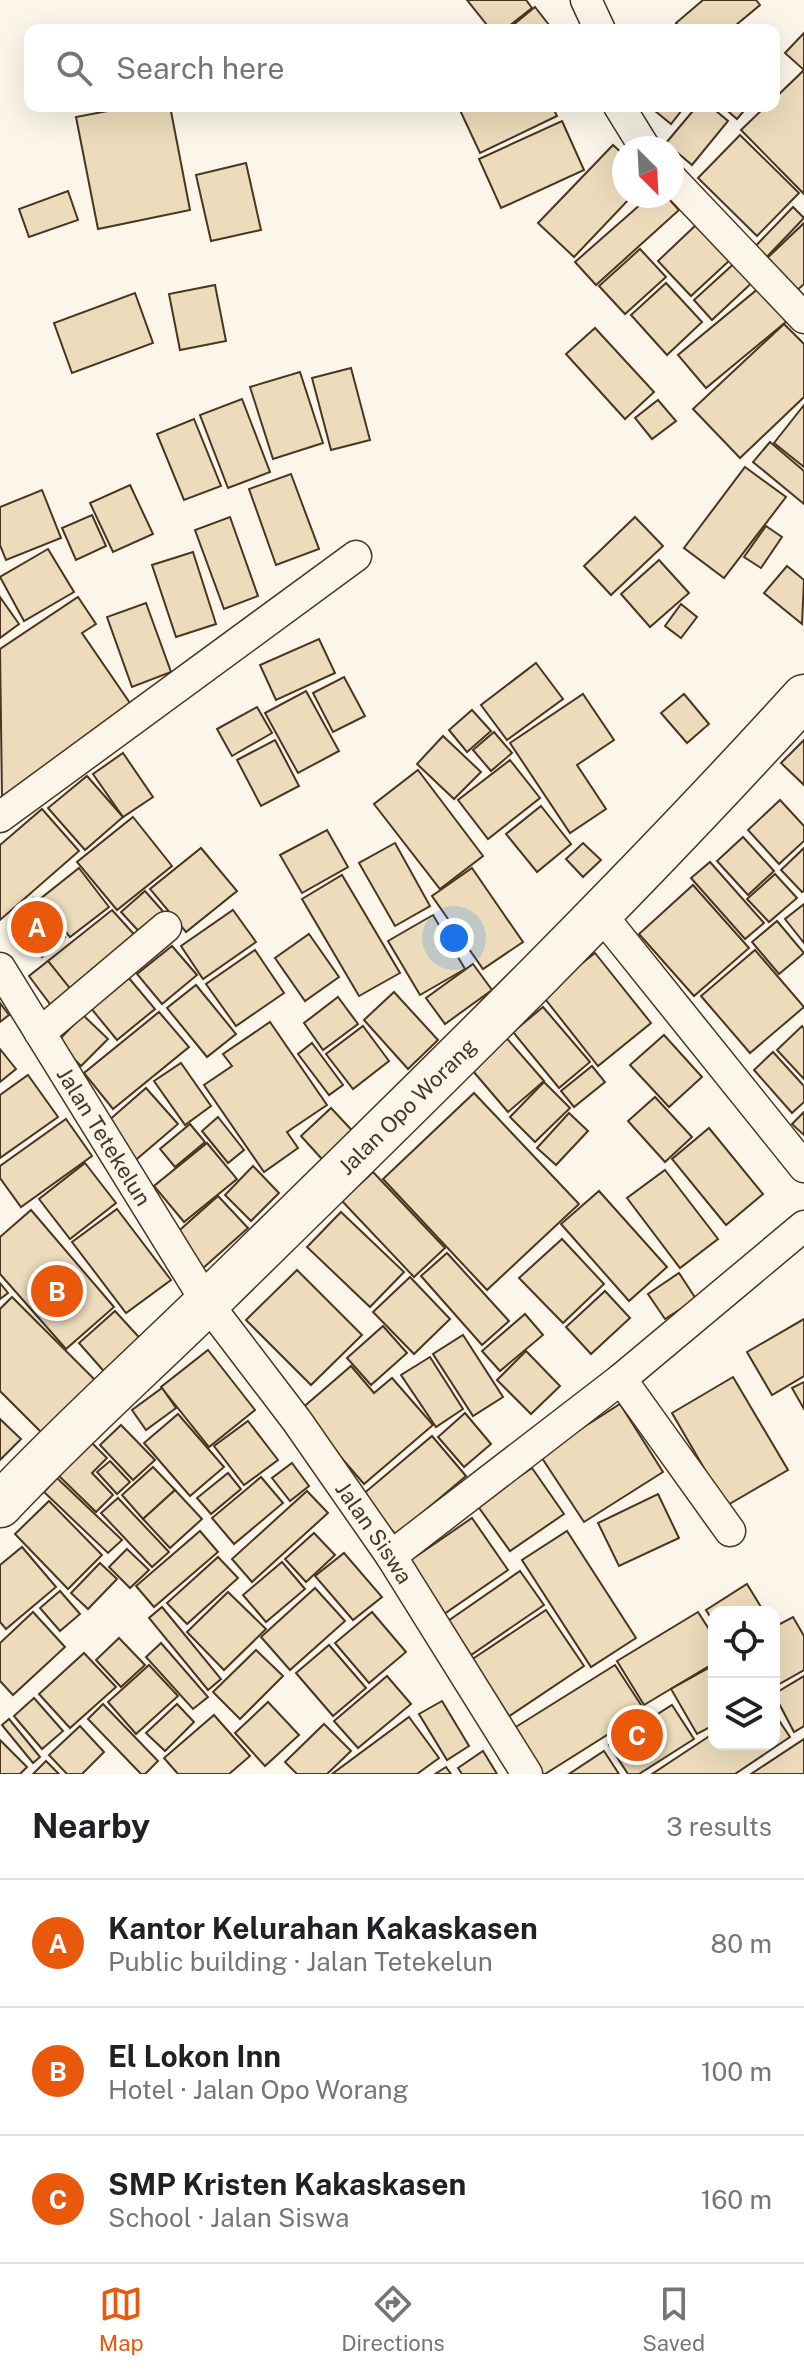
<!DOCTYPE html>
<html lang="en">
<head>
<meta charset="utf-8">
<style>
	:root { --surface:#fff; --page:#f2f2f2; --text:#202124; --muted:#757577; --line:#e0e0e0; --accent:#ea580c }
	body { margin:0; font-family:"Public Sans",sans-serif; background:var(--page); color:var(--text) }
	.controls { position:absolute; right:24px; bottom:24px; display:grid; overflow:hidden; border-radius:16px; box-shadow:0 8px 32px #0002 }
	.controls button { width:72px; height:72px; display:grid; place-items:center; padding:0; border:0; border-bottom:2px solid var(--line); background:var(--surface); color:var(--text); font:40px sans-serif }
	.compass { position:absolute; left:612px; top:136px; width:72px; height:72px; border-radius:50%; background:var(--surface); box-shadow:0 8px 32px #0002; rotate:156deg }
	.you { position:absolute; left:454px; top:938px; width:28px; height:28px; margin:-20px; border:6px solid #fff; border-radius:50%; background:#1a73e8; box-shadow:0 0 0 12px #1a73e833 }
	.badge { display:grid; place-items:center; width:52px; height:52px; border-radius:50%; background:var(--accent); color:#fff; font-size:26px; font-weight:700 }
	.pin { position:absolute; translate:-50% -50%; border:4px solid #fff; box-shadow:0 2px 8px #0006 }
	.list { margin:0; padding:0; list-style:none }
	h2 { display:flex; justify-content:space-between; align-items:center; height:104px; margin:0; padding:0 32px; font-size:34px }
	h2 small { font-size:26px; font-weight:400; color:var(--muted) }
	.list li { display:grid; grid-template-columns:52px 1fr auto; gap:24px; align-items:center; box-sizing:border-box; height:128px; padding:0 32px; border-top:2px solid var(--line) }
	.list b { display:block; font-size:30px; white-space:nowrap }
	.list p { margin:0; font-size:26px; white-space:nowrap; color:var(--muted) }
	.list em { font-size:26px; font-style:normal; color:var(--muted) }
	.icon { flex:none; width:44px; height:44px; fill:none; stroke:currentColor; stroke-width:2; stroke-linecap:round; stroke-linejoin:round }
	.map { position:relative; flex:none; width:804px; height:1774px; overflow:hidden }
	.search { position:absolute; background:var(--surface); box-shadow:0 8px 32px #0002; left:24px; right:24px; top:24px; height:88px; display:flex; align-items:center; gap:20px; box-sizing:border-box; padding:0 28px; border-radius:16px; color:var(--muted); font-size:30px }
	.sheet { height:488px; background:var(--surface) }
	nav { display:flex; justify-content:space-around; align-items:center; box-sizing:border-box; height:112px; border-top:2px solid var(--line); background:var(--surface); font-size:22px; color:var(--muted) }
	nav a { display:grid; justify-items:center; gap:4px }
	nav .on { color:var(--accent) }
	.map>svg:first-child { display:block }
</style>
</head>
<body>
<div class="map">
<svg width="804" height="1774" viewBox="0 0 804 1774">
	<rect width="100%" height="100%" fill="#fbf6e9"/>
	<g fill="#ecdcbc" stroke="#4a3520" stroke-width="2">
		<path d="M467,0h59l6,8 -28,22h-13z"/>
		<path d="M703,0h53l4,5 -30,25h-47l-7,-7z"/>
		<path d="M535,7l18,23h-46z"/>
		<path d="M804,33v37l-19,-17z"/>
		<path d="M804,70v124l-63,-64 25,-24h8v-7z"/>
		<path d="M134,106h36l20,104 -92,19 -22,-112z"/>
		<path d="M462,106h90l5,10 -77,37 -21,-45z"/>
		<path d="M649,106h36l-14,18z"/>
		<path d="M697,106h13l18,15 -36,44 -26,-22z"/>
		<path d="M722,106h26l-11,13z"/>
		<path d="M562,121l22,49 -83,38 -22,-49z"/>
		<path d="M740,135l59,58 -42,43 -59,-58z"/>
		<path d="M613,145l11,10v41h8l-58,61 -36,-34z"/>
		<path d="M246,163l15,67 -50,11 -15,-66z"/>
		<path d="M68,191l10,29 -49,17 -10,-28z"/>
		<path d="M650,196h16l13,14 -83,75 -21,-23z"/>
		<path d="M793,207l11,11 -44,46 -11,-11z"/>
		<path d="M804,223v61l-12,11 -30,-32z"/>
		<path d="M697,224l33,36 -39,36 -33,-35z"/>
		<path d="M640,249l26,28 -41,37 -26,-28z"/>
		<path d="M739,259l18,19 -45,42 -18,-20z"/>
		<path d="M666,283l36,39 -35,33 -36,-40z"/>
		<path d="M215,285l11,56 -46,9 -11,-56z"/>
		<path d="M759,288l28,33 -81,67 -28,-33z"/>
		<path d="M135,293l18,50 -81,30 -18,-50z"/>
		<path d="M784,324l20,20v53l-64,61 -47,-49z"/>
		<path d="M595,328l59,64 -29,27 -59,-65z"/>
		<path d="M351,368l19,72 -39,10 -19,-72z"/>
		<path d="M300,372l23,71 -50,16 -23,-72z"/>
		<path d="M242,399l28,73 -42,16 -28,-73z"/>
		<path d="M658,400l18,21 -24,18 -17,-21z"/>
		<path d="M804,405v62l-30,-24z"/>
		<path d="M194,419l27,67 -37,14 -27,-66z"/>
		<path d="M770,442l34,29v33l-51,-42z"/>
		<path d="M745,467l41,30 -62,81 -40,-30z"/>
		<path d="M291,474l28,75 -43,16 -27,-76z"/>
		<path d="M130,485l23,49 -40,18 -23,-49z"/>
		<path d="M42,490l19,48 -55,22 -6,-15v-38z"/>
		<path d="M92,515l14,31 -30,14 -14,-32z"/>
		<path d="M230,517l28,79 -34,13 -29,-79z"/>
		<path d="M635,517l28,29 -52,49 -27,-29z"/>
		<path d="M766,526l16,11 -21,31 -17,-11z"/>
		<path d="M48,549l26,43 -50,29 -24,-44z"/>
		<path d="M193,552l23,72 -40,13 -24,-72z"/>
		<path d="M659,560l30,33 -39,34 -29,-33z"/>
		<path d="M787,566l17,14 -2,44 -38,-31z"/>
		<path d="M0,597l19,27 -19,14z"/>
		<path d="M78,597l18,27 -14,9 52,76 -132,89 -2,-149z"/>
		<path d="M146,603l25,69 -39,15 -25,-70z"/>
		<path d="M681,604l16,13 -16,21 -16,-12z"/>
		<path d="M319,639l16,34 -59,27 -16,-35z"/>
		<path d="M536,663l27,36 -56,41 -26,-35z"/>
		<path d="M344,677l21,39 -32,16 -20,-39z"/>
		<path d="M306,691l33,60 -41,22 -33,-60z"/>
		<path d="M583,694l31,46 -37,25 29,44 -36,24 -60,-90z"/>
		<path d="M684,694l25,30 -22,19 -26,-30z"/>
		<path d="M257,707l15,26 -40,23 -15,-27z"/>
		<path d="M472,710l19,21 -24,21 -18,-22z"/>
		<path d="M494,732l18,21 -21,18 -18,-21z"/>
		<path d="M443,736l38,36 -27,27 -37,-35z"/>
		<path d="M275,740l24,46 -38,20 -24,-46z"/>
		<path d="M804,740v45l-23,-22z"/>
		<path d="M123,753l30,44 -30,20 -30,-43z"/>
		<path d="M510,760l30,38 -52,41 -30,-39z"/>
		<path d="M418,770l65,86 -43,33 -66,-85z"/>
		<path d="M87,776l36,41 -38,33 -37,-42z"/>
		<path d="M780,800l24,26v15l-25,23 -31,-34z"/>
		<path d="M541,806l30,38 -34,28 -31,-38z"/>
		<path d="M42,809l37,42 -79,69v-75z"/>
		<path d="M133,817l39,49 -55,44 -40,-48z"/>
		<path d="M327,830l21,37 -46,26 -22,-38z"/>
		<path d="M743,837l31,34 -26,24 -31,-34z"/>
		<path d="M395,843l35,63 -35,20 -36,-63z"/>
		<path d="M583,843l18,17 -18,17 -17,-18z"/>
		<path d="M201,848l36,43 -51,41 -36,-43z"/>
		<path d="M804,848v43l-2,1 -21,-22z"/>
		<path d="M710,862l54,61 -19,16 -54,-61z"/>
		<path d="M79,868l30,39 -39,30 -30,-38z"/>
		<path d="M472,868l51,74 -40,27 -51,-73z"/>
		<path d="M775,874l22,24 -28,24 -22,-23z"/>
		<path d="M342,875l58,98 -41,23 -57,-97z"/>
		<path d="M693,885l56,63 -55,48 -55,-62z"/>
		<path d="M145,891l23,26 -23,21 -24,-26z"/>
		<path d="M33,898l32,39 -23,20 -32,-39z"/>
		<path d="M804,904v39l-19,-24z"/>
		<path d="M112,910l29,32 -65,54 -28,-35z"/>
		<path d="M233,910l23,32 -53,37 -22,-33z"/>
		<path d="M433,915l32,54 -45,26 -32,-54z"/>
		<path d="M777,921l27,32 -25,21 -27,-32z"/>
		<path d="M309,934l30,43 -34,24 -30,-43z"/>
		<path d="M172,946l25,29 -35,29 -25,-30z"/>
		<path d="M255,950l29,43 -48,33 -30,-42z"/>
		<path d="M755,950l49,57 -54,46 -49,-57z"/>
		<path d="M595,953l56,70 -53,43 -56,-71z"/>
		<path d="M48,961l28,35 -20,16 -27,-36z"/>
		<path d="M473,964l19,26 -47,34 -19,-26z"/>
		<path d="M128,977l27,32 -38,31 -27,-33z"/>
		<path d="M196,985l40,49 -29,23 -40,-49z"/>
		<path d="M394,992l44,48 -30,29 -44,-49z"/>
		<path d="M338,997l20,27 -35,26 -19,-27z"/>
		<path d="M0,1003l9,12 -9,7z"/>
		<path d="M543,1007l47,55 -31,26 -46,-56z"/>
		<path d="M159,1012l30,35 -76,62 -29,-36z"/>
		<path d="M83,1015l25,24 -27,27 -24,-24z"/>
		<path d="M270,1022l57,83 -40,27 11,16 -34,24 -60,-87 28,-19 -9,-12z"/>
		<path d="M363,1026l26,35 -36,28 -27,-35z"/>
		<path d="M802,1026l2,3v50l-27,-29z"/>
		<path d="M503,1034l41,47 -36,31 -41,-48z"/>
		<path d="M664,1035l38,42 -33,30 -39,-42z"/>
		<path d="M312,1043l31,42 -14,10 -31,-41z"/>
		<path d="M0,1049l16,20 -16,13z"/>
		<path d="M773,1052l31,34v16l-12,11 -38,-43z"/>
		<path d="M181,1063l30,43 -26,19 -31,-44z"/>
		<path d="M592,1066l13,16 -31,25 -13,-16z"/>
		<path d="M28,1075l30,42 -58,41v-63z"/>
		<path d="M544,1082l26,26 -35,34 -25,-25z"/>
		<path d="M146,1088l32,36 -47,40 -31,-36z"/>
		<path d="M474,1093l105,111 -92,86 -104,-111z"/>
		<path d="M655,1097l37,40 -27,25 -37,-41z"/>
		<path d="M331,1108l30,32 -31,28 -29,-32z"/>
		<path d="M804,1112v23l-12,-11z"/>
		<path d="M569,1113l19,18 -32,34 -19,-17z"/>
		<path d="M218,1117l26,33 -16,13 -26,-32z"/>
		<path d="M66,1119l26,37 -71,51 -21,-29v-12z"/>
		<path d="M190,1124l15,18 -30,25 -15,-18z"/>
		<path d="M709,1128l54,66 -37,31 -54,-66z"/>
		<path d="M207,1143l30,36 -53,43 -30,-36z"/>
		<path d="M85,1163l31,40 -46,36 -31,-40z"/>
		<path d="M253,1166l26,27 -28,28 -26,-26z"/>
		<path d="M665,1170l53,69 -38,29 -53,-70z"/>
		<path d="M373,1172l72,76 -31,29 -72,-76z"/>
		<path d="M599,1191l68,76 -38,34 -68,-77z"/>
		<path d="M218,1196l30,32 -46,41 -29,-33z"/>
		<path d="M117,1209l54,71 -45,33 -54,-71z"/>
		<path d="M31,1210l83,97 -48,42 -66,-75v-37z"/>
		<path d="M341,1212l63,60 -34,35 -63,-60z"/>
		<path d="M562,1239l42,45 -41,39 -44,-45z"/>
		<path d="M447,1253l62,68 -27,24 -61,-69z"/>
		<path d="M297,1270l65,65 -51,50 -65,-65z"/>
		<path d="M679,1273l17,26 -31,20 -17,-25z"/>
		<path d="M410,1277l40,42 -36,35 -41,-42z"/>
		<path d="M0,1283l8,10 -8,6z"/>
		<path d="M605,1291l25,27 -39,36 -25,-27z"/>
		<path d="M12,1297l88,88 -53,53 -47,-47v-82z"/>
		<path d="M115,1311l31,34 -37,32 -30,-34z"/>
		<path d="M525,1314l18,21 -43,36 -18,-20z"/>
		<path d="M804,1319v57l-32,19 -25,-43z"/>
		<path d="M383,1326l24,27 -36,32 -24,-27z"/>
		<path d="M463,1335l40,62 -30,19 -40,-62z"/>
		<path d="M208,1350l47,60 -46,37 -48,-60z"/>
		<path d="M526,1351l34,35 -29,28 -34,-34z"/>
		<path d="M430,1357l33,52 -27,18 -35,-52z"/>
		<path d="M351,1366l23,27 18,-15 41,47 -69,59 -64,-74z"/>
		<path d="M733,1377l55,93 -62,36 -54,-93z"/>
		<path d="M804,1382v27l-12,-21z"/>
		<path d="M162,1388l14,20 -30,22 -14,-20z"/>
		<path d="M620,1404l43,68 -79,50 -44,-67z"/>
		<path d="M465,1413l26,31 -27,23 -26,-30z"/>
		<path d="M178,1414l46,53 -34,29 -46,-53z"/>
		<path d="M0,1419l21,20 -21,21z"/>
		<path d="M248,1421l30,39 -34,25 -30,-39z"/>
		<path d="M121,1425l34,35 -22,20 -33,-35z"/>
		<path d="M432,1436l34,40 -70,59 -34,-40z"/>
		<path d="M90,1441l17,17 -15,15 21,22 -17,17 -39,-38z"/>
		<path d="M110,1461l20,21 -13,12 -20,-22z"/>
		<path d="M292,1463l17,23 -19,15 -18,-23z"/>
		<path d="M153,1467l22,23 -32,29 -21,-24z"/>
		<path d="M532,1468l32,46 -54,37 -33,-46z"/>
		<path d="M228,1473l13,16 -30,25 -14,-16z"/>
		<path d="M261,1477l22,26 -49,41 -22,-26z"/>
		<path d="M57,1478l65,62 -14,13 -64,-61z"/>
		<path d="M175,1490l27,29 -32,29 -27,-29z"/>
		<path d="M307,1491l21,22 -76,69 -20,-23z"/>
		<path d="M658,1494l21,44 -60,28 -21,-43z"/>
		<path d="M118,1498l51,54 -17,15 -51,-54z"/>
		<path d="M49,1501l53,54 -34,34 -53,-55z"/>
		<path d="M472,1518l36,52 -64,44 -36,-52z"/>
		<path d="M200,1531l18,21 -64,55 -18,-21z"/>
		<path d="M567,1531l69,107 -45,29 -69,-107z"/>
		<path d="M314,1533l21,22 -29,27 -21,-23z"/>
		<path d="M22,1547l34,40 -50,42 -6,-7v-57z"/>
		<path d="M127,1549l22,21 -19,18 -21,-21z"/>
		<path d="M344,1553l38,44 -29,23 -38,-44z"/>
		<path d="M218,1557l20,21 -51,46 -20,-21z"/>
		<path d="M282,1562l23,27 -39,33 -23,-27z"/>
		<path d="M100,1563l17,16 -29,30 -17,-16z"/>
		<path d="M520,1571l24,34 -73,50 -23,-34z"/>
		<path d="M747,1584l17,28h-50v11l-8,-13z"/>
		<path d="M315,1588l30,33 -55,49 -29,-33z"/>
		<path d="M60,1591l20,23 -20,17 -20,-23z"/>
		<path d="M228,1592l38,37 -42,41 -37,-38z"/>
		<path d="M162,1607l59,72 -13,11 -59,-72z"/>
		<path d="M546,1610l38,56 -79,53 -37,-57z"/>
		<path d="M33,1612l32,35 -52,48 -13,-14v-38z"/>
		<path d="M372,1612l34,40 -37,31 -34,-40z"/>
		<path d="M698,1612l16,25v26l-70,42 -27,-44z"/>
		<path d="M793,1617l11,19v34l-30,17v-60z"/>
		<path d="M119,1638l26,27 -24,22 -25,-27z"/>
		<path d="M161,1643l47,54 -15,12 -47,-52z"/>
		<path d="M329,1645l37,43 -33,28 -37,-43z"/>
		<path d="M256,1650l27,26 -43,43 -27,-27z"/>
		<path d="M84,1653l32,34 -46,41 -31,-34z"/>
		<path d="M149,1665l29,31 -42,38 -28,-32z"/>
		<path d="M615,1665l30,46 -100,63h-7l-27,-44z"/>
		<path d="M714,1665v60l-17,9 -26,-45z"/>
		<path d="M387,1676l24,28 -53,44 -24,-27z"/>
		<path d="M804,1676v50l-10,6 -20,-38z"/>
		<path d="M34,1698l29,33 -21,18 -28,-33z"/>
		<path d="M442,1701l27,45 -22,14 -28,-46z"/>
		<path d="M268,1702l31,33 -34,31 -30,-33z"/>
		<path d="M103,1704l55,57 -13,13h-4l-53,-55z"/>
		<path d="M177,1704l17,18 -29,29 -19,-18z"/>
		<path d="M672,1705l22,34 -55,35h-11l-19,-29z"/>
		<path d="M774,1713l16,24 -55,37h-83l62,-41v11h60z"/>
		<path d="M214,1715l36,41 -21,18h-51l-14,-16z"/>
		<path d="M409,1717l30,41 -22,16h-85z"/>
		<path d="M9,1719l31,38 -7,6 -31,-38z"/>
		<path d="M324,1724l27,27 -24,23h-30l-12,-12z"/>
		<path d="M80,1726l24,26 -22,22h-15l-18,-19z"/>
		<path d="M804,1739v35h-53z"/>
		<path d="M0,1740l27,27 -7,7h-20z"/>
		<path d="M483,1751l14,23h-35l-4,-6z"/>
		<path d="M604,1751l15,23h-50z"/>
		<path d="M46,1761l13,13h-26z"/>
		<path d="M446,1767l5,7h-16z"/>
	</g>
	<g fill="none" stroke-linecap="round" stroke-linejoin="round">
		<g stroke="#4a3520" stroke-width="33">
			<g id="street">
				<path d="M586,0l14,30"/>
				<path d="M619,106l26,42"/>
				<path d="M672,179l132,139"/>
				<path d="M0,817l356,-261"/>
				<path d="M599,912l205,255"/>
				<path id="s1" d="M0,968l207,335 90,118 94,135 136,218"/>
				<path d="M40,1033l126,-106"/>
				<path d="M621,1379l109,152"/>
				<path d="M391,1556l230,-177 183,-153"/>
			</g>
		</g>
		<g stroke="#4a3520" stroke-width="47">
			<g id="secondary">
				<path id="s2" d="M0,1505c70,-75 147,-143 220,-215 198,-194 398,-388 584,-593"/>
			</g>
		</g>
		<use href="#street" stroke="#fbf6e9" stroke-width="30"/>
		<use href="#secondary" stroke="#fbf6e9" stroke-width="44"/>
	</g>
	<g text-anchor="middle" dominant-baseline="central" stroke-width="6" stroke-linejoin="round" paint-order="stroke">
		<g font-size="22" fill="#4a3520" stroke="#fbf6e9">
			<text stroke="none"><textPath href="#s2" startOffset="570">Jalan Opo Worang</textPath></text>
			<text stroke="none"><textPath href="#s1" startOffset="198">Jalan Tetekelun</textPath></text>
			<text stroke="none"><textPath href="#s1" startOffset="678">Jalan Siswa</textPath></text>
		</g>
	</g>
</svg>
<div class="controls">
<button><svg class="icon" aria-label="locate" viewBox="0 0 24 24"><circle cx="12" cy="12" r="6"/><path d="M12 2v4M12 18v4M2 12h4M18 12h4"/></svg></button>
<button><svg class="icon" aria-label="layers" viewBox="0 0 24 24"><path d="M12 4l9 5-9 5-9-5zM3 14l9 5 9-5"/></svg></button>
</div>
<svg class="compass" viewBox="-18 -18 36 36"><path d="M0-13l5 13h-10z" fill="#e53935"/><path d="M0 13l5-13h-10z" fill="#757577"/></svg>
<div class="you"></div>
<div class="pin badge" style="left:37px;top:927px">A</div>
<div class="pin badge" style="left:57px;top:1291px">B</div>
<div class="pin badge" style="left:637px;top:1735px">C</div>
<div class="search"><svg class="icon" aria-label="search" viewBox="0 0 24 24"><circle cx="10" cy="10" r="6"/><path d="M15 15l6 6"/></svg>Search here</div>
</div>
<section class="sheet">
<h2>Nearby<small>3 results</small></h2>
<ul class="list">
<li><span class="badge">A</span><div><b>Kantor Kelurahan Kakaskasen</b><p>Public building · Jalan Tetekelun</p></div><em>80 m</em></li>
<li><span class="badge">B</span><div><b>El Lokon Inn</b><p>Hotel · Jalan Opo Worang</p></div><em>100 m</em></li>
<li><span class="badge">C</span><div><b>SMP Kristen Kakaskasen</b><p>School · Jalan Siswa</p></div><em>160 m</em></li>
</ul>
</section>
<nav>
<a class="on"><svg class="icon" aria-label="map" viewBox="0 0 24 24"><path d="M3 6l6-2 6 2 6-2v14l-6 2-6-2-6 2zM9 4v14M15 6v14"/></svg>Map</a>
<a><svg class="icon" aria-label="directions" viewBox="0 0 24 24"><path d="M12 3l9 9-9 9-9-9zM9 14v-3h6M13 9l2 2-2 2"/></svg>Directions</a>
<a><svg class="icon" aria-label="saved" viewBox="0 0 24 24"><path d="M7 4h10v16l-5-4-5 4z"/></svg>Saved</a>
</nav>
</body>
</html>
